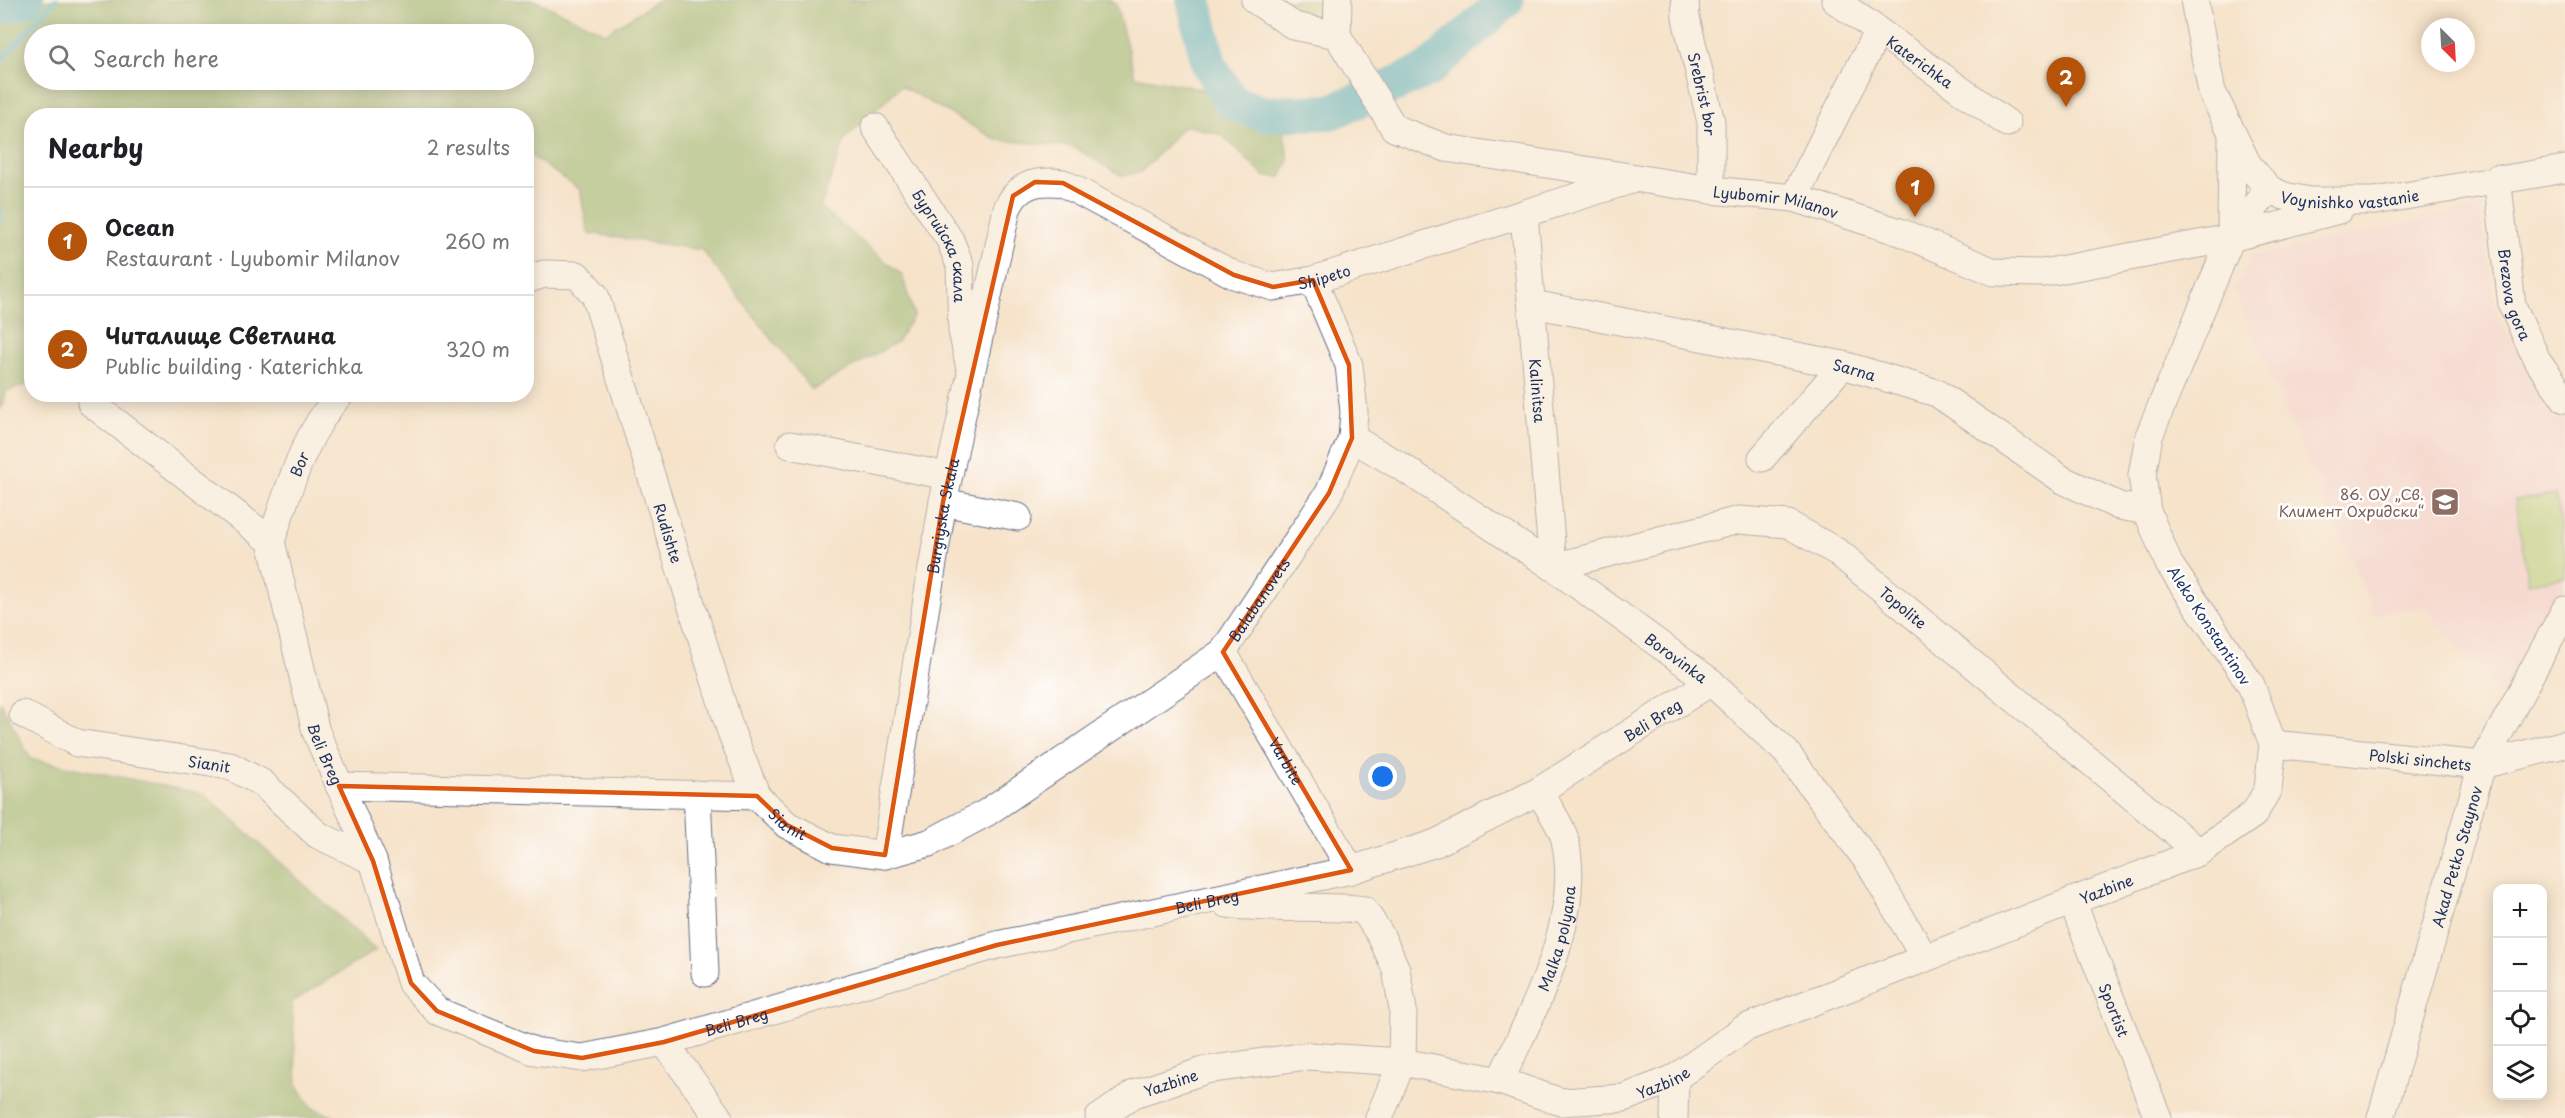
<!DOCTYPE html>
<html lang="en">
<head>
<meta charset="utf-8">
<style>
	:root { --surface:#fff; --page:#f6f6f6; --text:#202124; --muted:#757577; --line:#e0e0e0; --accent:#b45309 }
	body { margin:0; font-family:"Playpen Sans",sans-serif; background:var(--page); color:var(--text) }
	.controls { position:absolute; right:18px; bottom:18px; display:grid; overflow:hidden; border-radius:12px; box-shadow:0 3px 15px #0003 }
	.controls button { width:54px; height:54px; display:grid; place-items:center; padding:0; border:0; border-bottom:2px solid var(--line); background:var(--surface); color:var(--text); font:30px sans-serif }
	.compass { position:absolute; left:2421px; top:18px; width:54px; height:54px; border-radius:50%; background:var(--surface); box-shadow:0 3px 15px #0003; rotate:156deg }
	.you { position:absolute; left:1383px; top:777px; width:21px; height:21px; margin:-15px; border:4px solid #fff; border-radius:50%; background:#1a73e8; box-shadow:0 0 0 9px #1a73e833 }
	.badge { display:grid; place-items:center; width:39px; height:39px; border-radius:50%; background:var(--accent); color:#fff; font-size:20px; font-weight:700 }
	.pin { position:absolute; translate:-50% -50px; filter:drop-shadow(0 2px 3px #0008) }
	.pin::after { content:''; position:absolute; top:32px; width:21px; height:18px; background:inherit; clip-path:polygon(0 0,100% 0,50% 100%) }
	.list { margin:0; padding:0; list-style:none }
	h2 { display:flex; justify-content:space-between; align-items:center; height:78px; margin:0; padding:0 24px; font-size:26px }
	h2 small { font-size:20px; font-weight:400; color:var(--muted) }
	.list li { display:grid; grid-template-columns:39px 1fr auto; gap:18px; align-items:center; box-sizing:border-box; height:108px; padding:0 24px; border-top:2px solid var(--line) }
	.list b { display:block; font-size:22px; white-space:nowrap }
	.list p { margin:0; font-size:20px; white-space:nowrap; color:var(--muted) }
	.list em { font-size:20px; font-style:normal; color:var(--muted) }
	.icon { flex:none; width:33px; height:33px; fill:none; stroke:currentColor; stroke-width:2; stroke-linecap:round; stroke-linejoin:round }
	.map { position:relative; flex:none; width:2565px; height:1118px; overflow:hidden }
	.search { position:absolute; background:var(--surface); box-shadow:0 3px 15px #0003; left:24px; top:24px; width:510px; height:66px; display:flex; align-items:center; gap:15px; box-sizing:border-box; padding:0 21px; border-radius:33px; color:var(--muted); font-size:22px }
	.panel { position:absolute; background:var(--surface); box-shadow:0 3px 15px #0003; left:24px; top:108px; width:510px; height:294px; border-radius:24px }
	.map>svg:first-child { display:block }
</style>
</head>
<body>
<div class="map">
<svg width="2565" height="1118" viewBox="0 0 2565 1118">
	<rect width="100%" height="100%" fill="#fff"/>
	<filter id="ink" filterUnits="userSpaceOnUse"><feTurbulence type="fractalNoise" baseFrequency=".0167" numOctaves="2"/><feDisplacementMap in="SourceGraphic" scale="12" xChannelSelector="R" yChannelSelector="G"/><feConvolveMatrix kernelMatrix="1 2 1 2 8 2 1 2 1" color-interpolation-filters="sRGB"/></filter>
	<filter id="wash" filterUnits="userSpaceOnUse"><feTurbulence type="fractalNoise" baseFrequency=".008" numOctaves="4" result="noise"/><feDisplacementMap in="SourceGraphic" scale="24" xChannelSelector="R" yChannelSelector="G"/><feGaussianBlur stdDeviation="1.35" result="paint"/><feColorMatrix in="noise" values="0 0 0 0 0 0 0 0 0 0 0 0 0 0 0 0 0 1.4 0 .05"/><feComposite in="paint" operator="in"/></filter>
	<g filter="url(#wash)">
		<rect width="100%" height="100%" fill="#f6e3ca"/>
		<path fill="#f6cfd8" d="M2479,207l19,114 67,94v173l-60,112 -81,-93 -49,8 -142,-326 20,-33z"/>
		<g fill="#aed27b" stroke="#64806c" stroke-width="1.5">
			<path d="M1255,0h83l-1,35z"/>
			<path d="M2556,494l9,58v25l-37,6 -13,-83z"/>
		</g>
		<g fill="#8ab46b" stroke="#527264" stroke-width="1.5" fill-rule="evenodd">
			<path d="M0,0h534l72,33 52,-33h451l7,5 19,71 144,28 10,57 -8,16h-16l-43,-42 -37,-10 -44,47 -19,4 -48,-29 -77,-7 -96,-54 -56,53 -25,68 82,68 12,40 -17,27 -85,48 -110,-140 -114,-17 -8,-43 -53,-37 -1,-37h-494l-1,267 -24,8 -7,20zM34,34h490v46h-490z"/>
			<path d="M0,701l31,58 173,35 172,156 -84,52 5,82 14,23 26,11h-337z"/>
		</g>
		<g fill="none" stroke-linecap="round" stroke-linejoin="round">
			<g stroke="#4bb2c9" stroke-width="6">
				<path d="M0,61l56,-61"/>
				<path d="M0,208v12"/>
			</g>
			<g stroke="#4bb2c9" stroke-width="36">
				<path d="M1194,0l15,65 23,37 32,12 67,-2 97,-42 78,-70"/>
				<path d="M0,7l26,-7"/>
			</g>
		</g>
	</g>
	<g filter="url(#ink)">
		<g fill="none" stroke-linecap="round" stroke-linejoin="round">
			<g stroke="#686e84" stroke-width="29">
				<g id="minor">
					<path d="M1255,0l39,26 43,9"/>
					<path id="s1" d="M1338,0l-1,35 57,93 52,20 265,42 83,8 106,34 94,40 49,1 188,-35 38,-49"/>
					<path id="s2" d="M1685,0l1,18 25,104v68"/>
					<path id="s3" d="M1835,0l172,123"/>
					<path id="s4" d="M2194,0l18,92 36,73 21,24 15,7 25,5h66l190,-32"/>
					<path id="s5" d="M875,127l75,113 10,25 2,66 8,37"/>
					<path d="M2232,136l-1,102 108,-28"/>
					<path id="s6" d="M2497,178l15,127 25,55 28,39"/>
					<path d="M1794,198l84,-167"/>
					<path id="s7" d="M1524,214l29,353 186,-47 49,4 51,29 360,299"/>
					<path id="s8" d="M526,280l18,-6 33,1 18,20 136,437 26,64"/>
					<path id="s9" d="M1533,304l310,61 94,28 126,87 56,26 28,5"/>
					<path id="s10" d="M91,403l180,138 45,191 57,129 38,122 26,28 97,40 48,7 82,-16 333,-97 354,-75 85,-27 103,-52 172,-109"/>
					<path id="s11" d="M1352,438l53,31 148,98 158,115 75,70 83,111 55,94"/>
					<path d="M790,445l158,31"/>
					<path d="M1762,458l81,-93"/>
					<path d="M943,502l75,15"/>
					<path id="s12" d="M271,541c18,-52 32,-105 69,-147"/>
					<path id="s13" d="M1223,652l128,218"/>
					<path id="s14" d="M23,714l54,29 153,23 32,17 56,52 55,26"/>
					<path id="s15" d="M2273,744l209,21 83,-21"/>
					<path id="s16" d="M339,786l418,10 30,29 45,23 53,7 44,-12 57,-30 237,-161 106,-159 23,-55 2,-26 -5,-47 -36,-85"/>
					<path d="M697,794l8,179"/>
					<path id="s17" d="M885,855l58,-353 64,-293c11,-26 31,-29 56,-26l171,92 39,12 40,-7 324,-102"/>
					<path id="s18" d="M2072,901l86,217"/>
					<path d="M1227,904c46,7 91,0 137,6l17,26 15,33 7,41 -1,52 -23,56"/>
					<path d="M664,1042l55,76"/>
					<path id="s19" d="M1500,1081c33,-72 83,-160 65,-241 -4,-16 -18,-34 -26,-49"/>
					<path id="s20" d="M1099,1118l35,-24 72,-24 101,-14 95,6 98,19 61,21 63,-4 51,-20 70,-50 454,-176 55,-38 14,-25 5,-45 -22,-59 -82,-121 -22,-53 -5,-36 7,-39 82,-198"/>
					<path d="M1674,1118l1,-40"/>
					<path id="s21" d="M2381,1118l101,-353 83,-155"/>
				</g>
			</g>
			<use href="#minor" stroke="#fff" stroke-width="27"/>
		</g>
	</g>
	<path d="M0 0H2565V1118H0ZM1035,182l28,1 171,92 39,12 40,-7 36,85 3,73 -23,55 -106,159 128,218 -354,75 -333,97 -82,16 -48,-7 -97,-40 -26,-28 -38,-122 -34,-75 418,10 30,29 45,23 53,7 58,-353 70,-306z" fill="#f6e3ca" fill-opacity=".55" fill-rule="evenodd"/>
	<path fill="none" stroke="#de5710" stroke-width="4.5" stroke-linejoin="round" d="M1035,182l28,1 171,92 39,12 40,-7 36,85 3,73 -23,55 -106,159 128,218 -354,75 -333,97 -82,16 -48,-7 -97,-40 -26,-28 -38,-122 -34,-75 418,10 30,29 45,23 53,7 58,-353 70,-306z"/>
	<defs>
		<g id="school-square" transform="scale(1.5)"><rect x="-9" y="-9" width="18" height="18" rx="4" fill="#8d6e63" stroke="#fff"/><path d="M0-5L7-2L0 1L-7-2ZM-4 1L0 2.5L4 1V4Q0 6-4 4Z" fill="#fff"/></g>
	</defs>
	<g fill-rule="evenodd">
		<use href="#school-square" x="2445" y="502"/>
	</g>
	<g text-anchor="middle" dominant-baseline="central" stroke-width="5" stroke-linejoin="round" paint-order="stroke">
		<g font-size="15" fill="#1b2f5e" stroke="#fff">
			<text stroke="none"><textPath href="#s3" startOffset="105">Katerichka</textPath></text>
			<text stroke="none"><textPath href="#s2" startOffset="96">Srebrist bor</textPath></text>
			<text stroke="none"><textPath href="#s4" startOffset="290">Voynishko vastanie</textPath></text>
			<text stroke="none"><textPath href="#s1" startOffset="534">Lyubomir Milanov</textPath></text>
			<text stroke="none"><textPath href="#s5" startOffset="138">Бургийска скала</textPath></text>
			<text stroke="none"><textPath href="#s17" startOffset="1012">Shipeto</textPath></text>
			<text stroke="none"><textPath href="#s6" startOffset="118">Brezova gora</textPath></text>
			<text stroke="none"><textPath href="#s9" startOffset="328">Sarna</textPath></text>
			<text stroke="none"><textPath href="#s7" startOffset="177">Kalinitsa</textPath></text>
			<text stroke="none"><textPath href="#s12" startOffset="82">Bor</textPath></text>
			<text stroke="none"><textPath href="#s17" startOffset="344">Burgiyska Skala</textPath></text>
			<text stroke="none"><textPath href="#s8" startOffset="328">Rudishte</textPath></text>
			<text stroke="none"><textPath href="#s16" startOffset="1024">Balabanovets</textPath></text>
			<text stroke="none"><textPath href="#s7" startOffset="738">Topolite</textPath></text>
			<text transform="translate(2210 625) rotate(57)">Aleko Konstantinov</text>
			<text stroke="none"><textPath href="#s11" startOffset="392">Borovinka</textPath></text>
			<text stroke="none"><textPath href="#s10" startOffset="2014">Beli Breg</textPath></text>
			<text stroke="none"><textPath href="#s10" startOffset="447">Beli Breg</textPath></text>
			<text stroke="none"><textPath href="#s15" startOffset="148">Polski sinchets</textPath></text>
			<text stroke="none"><textPath href="#s13" startOffset="126">Varbite</textPath></text>
			<text stroke="none"><textPath href="#s14" startOffset="195">Sianit</textPath></text>
			<text stroke="none"><textPath href="#s16" startOffset="460">Sianit</textPath></text>
			<text stroke="none"><textPath href="#s21" startOffset="272">Akad Petko Staynov</textPath></text>
			<text stroke="none"><textPath href="#s20" startOffset="1071">Yazbine</textPath></text>
			<text stroke="none"><textPath href="#s10" startOffset="1528">Beli Breg</textPath></text>
			<text stroke="none"><textPath href="#s19" startOffset="154">Malka polyana</textPath></text>
			<text stroke="none"><textPath href="#s18" startOffset="117">Sportist</textPath></text>
			<text stroke="none"><textPath href="#s10" startOffset="1042">Beli Breg</textPath></text>
			<text stroke="none"><textPath href="#s20" startOffset="585">Yazbine</textPath></text>
			<text stroke="none"><textPath href="#s20" startOffset="81">Yazbine</textPath></text>
		</g>
		<g font-size="15" fill="#785e54" stroke="#fff" text-anchor="end">
			<text x="2424" y="493">86. ОУ „Св.<tspan x="2424" dy="17">Климент Охридски“</tspan></text>
		</g>
	</g>
</svg>
<div class="controls">
<button>+</button>
<button>−</button>
<button><svg class="icon" aria-label="locate" viewBox="0 0 24 24"><circle cx="12" cy="12" r="6"/><path d="M12 2v4M12 18v4M2 12h4M18 12h4"/></svg></button>
<button><svg class="icon" aria-label="layers" viewBox="0 0 24 24"><path d="M12 4l9 5-9 5-9-5zM3 14l9 5 9-5"/></svg></button>
</div>
<svg class="compass" viewBox="-18 -18 36 36"><path d="M0-13l5 13h-10z" fill="#e53935"/><path d="M0 13l5-13h-10z" fill="#757577"/></svg>
<div class="you"></div>
<div class="pin badge" style="left:1915px;top:217px">1</div>
<div class="pin badge" style="left:2066px;top:107px">2</div>
<div class="search"><svg class="icon" aria-label="search" viewBox="0 0 24 24"><circle cx="10" cy="10" r="6"/><path d="M15 15l6 6"/></svg>Search here</div>
<section class="panel">
<h2>Nearby<small>2 results</small></h2>
<ul class="list">
<li><span class="badge">1</span><div><b>Ocean</b><p>Restaurant · Lyubomir Milanov</p></div><em>260 m</em></li>
<li><span class="badge">2</span><div><b>Читалище Светлина</b><p>Public building · Katerichka</p></div><em>320 m</em></li>
</ul>
</section>
</div>
</body>
</html>
